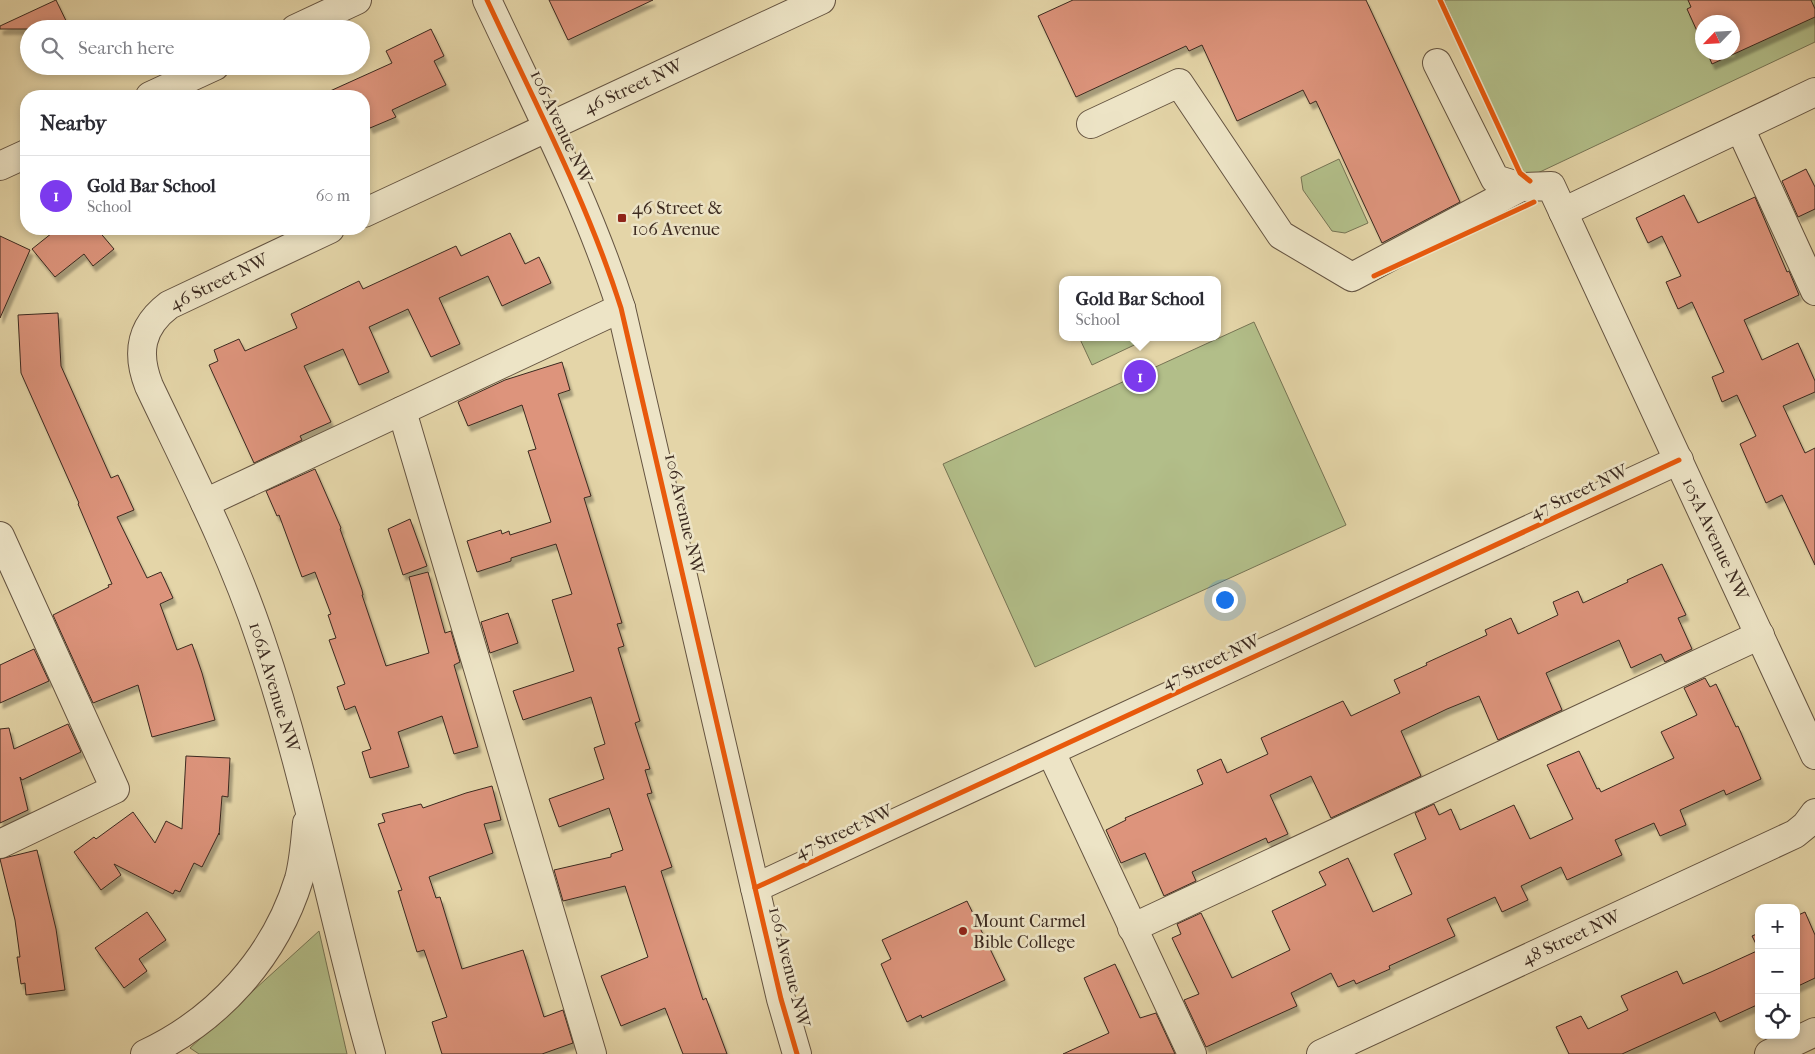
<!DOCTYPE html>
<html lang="en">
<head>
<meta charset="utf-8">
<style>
	:root { --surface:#fff; --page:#f7f7f7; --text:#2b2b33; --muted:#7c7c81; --line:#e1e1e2; --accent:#7c3aed }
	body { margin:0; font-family:"IM FELL French Canon",serif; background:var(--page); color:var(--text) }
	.controls { position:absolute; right:15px; bottom:15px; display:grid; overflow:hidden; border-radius:10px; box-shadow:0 2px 8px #0003 }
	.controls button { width:45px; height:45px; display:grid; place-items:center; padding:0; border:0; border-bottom:1px solid var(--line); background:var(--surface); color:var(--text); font:25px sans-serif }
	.compass { position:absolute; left:1695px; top:15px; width:45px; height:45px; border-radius:50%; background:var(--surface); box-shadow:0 2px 8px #0003; rotate:245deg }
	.you { position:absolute; left:1224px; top:599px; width:18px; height:18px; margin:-12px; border:4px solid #fff; border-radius:50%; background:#1a73e8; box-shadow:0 0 0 8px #1a73e833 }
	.badge { display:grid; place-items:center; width:32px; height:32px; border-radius:50%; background:var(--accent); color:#fff; font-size:16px; font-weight:700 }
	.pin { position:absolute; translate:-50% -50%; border:2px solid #fff; box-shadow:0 1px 5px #0006 }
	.popup { position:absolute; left:1059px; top:276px; width:162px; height:65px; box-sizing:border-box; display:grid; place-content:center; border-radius:10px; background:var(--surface); filter:drop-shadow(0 1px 4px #0005); font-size:16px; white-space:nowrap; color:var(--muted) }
	.popup b { font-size:19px; color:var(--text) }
	.popup::after { content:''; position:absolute; left:50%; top:100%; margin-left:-10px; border:10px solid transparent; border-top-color:var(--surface) }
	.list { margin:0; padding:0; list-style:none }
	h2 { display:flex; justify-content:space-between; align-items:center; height:65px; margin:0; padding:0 20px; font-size:21px }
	h2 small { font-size:16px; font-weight:400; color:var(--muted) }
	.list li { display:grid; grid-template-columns:32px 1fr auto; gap:15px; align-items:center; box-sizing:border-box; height:80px; padding:0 20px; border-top:1px solid var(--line) }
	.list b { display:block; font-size:19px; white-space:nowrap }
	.list p { margin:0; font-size:16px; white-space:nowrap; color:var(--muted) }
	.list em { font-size:16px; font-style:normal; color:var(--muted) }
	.icon { flex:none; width:28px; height:28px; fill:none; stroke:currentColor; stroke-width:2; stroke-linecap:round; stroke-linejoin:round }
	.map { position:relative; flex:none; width:1815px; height:1054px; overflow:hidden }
	.search { position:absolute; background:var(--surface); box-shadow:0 2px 8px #0003; left:20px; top:20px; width:350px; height:55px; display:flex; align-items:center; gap:12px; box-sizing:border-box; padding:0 18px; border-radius:28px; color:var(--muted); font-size:19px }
	.panel { position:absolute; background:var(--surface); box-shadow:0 2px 8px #0003; left:20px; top:90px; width:350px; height:145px; border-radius:20px }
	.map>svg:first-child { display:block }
</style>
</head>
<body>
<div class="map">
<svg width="1815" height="1054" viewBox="0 0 1815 1054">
	<defs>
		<filter id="shadow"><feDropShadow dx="3" dy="5.5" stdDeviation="1" flood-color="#0004"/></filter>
	</defs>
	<rect width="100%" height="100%" fill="#e4d5a8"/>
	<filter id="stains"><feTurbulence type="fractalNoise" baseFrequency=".004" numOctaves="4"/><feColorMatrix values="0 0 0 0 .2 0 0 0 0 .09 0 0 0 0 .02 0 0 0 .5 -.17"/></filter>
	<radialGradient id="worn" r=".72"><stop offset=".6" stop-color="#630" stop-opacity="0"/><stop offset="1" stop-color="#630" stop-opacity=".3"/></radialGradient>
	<g fill="#b2be89" stroke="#767454" fill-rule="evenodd">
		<path d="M1444,0h371v42l-290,137zM1702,22h30v30h-30z"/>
		<path d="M1339,159l29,64 -23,10 -13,-2 -29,-41 -2,-13z"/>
		<path d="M1254,322l92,203 -311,142 -92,-203z"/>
		<path d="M1079,337h67l1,2 -55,26z"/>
		<path d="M319,931l28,123h-148l-9,-6z"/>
	</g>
	<g fill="#dd947c" stroke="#3b291f" filter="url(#shadow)">
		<path d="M56,0l14,29h-70v-3z"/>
		<path d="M549,0h104l-85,40z"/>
		<path d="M1073,0h293l94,202 -78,41 -66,-142 -6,3 -7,-14 -66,31 -35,-76 -13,6 -3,-5 -110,51 -38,-81z"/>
		<path d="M1688,0h123l4,9v8l-103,47 -5,-12h25v-30h-30v20l-15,-33 4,-2z"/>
		<path d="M431,29l13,27 -10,5 12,24 -54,25 4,7 -26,11 -6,-13v-19h-45l73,-33 -6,-12z"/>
		<path d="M1806,169l9,18v22l-17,8 -16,-36z"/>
		<path d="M1684,195l14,28 57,-26 32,75 2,-1 10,24 -55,25 18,40 36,-17 17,38v11l-32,14 22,47 10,-5v117l-33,-70 -16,8 -26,-59 16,-8 -19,-41 -15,7 -10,-25 12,-5 -32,-70 -14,7 -12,-27 15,-6 -19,-40 -14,7 -12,-25z"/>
		<path d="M57,229h40l17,20 -21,17 -9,-12 -29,23 -23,-28z"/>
		<path d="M510,233l15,31 14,-7 12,26 -49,23 -14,-30 -49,22 21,46 -29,13 -23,-48 -39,18 20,45 -30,13 -16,-36 -39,17 27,56 -31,14 2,4 -48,23 -45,-98 9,-4 -4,-11 25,-11 6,12 52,-23 -6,-14 68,-33 4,8 93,-43 5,10z"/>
		<path d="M0,236l30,14 -30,68z"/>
		<path d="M58,313l3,53 50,112 7,-3 16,35 -17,7 30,61 14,-6 12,26 -13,6 17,46 15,-6 10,29 13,47 -63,17 -14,-52 -45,18 -40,-88 56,-28 -1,-2 4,-1 -34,-80 1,-1 -58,-130 -3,-58z"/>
		<path d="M562,362l8,28 -12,4 33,102 -7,2 38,125 -5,1 7,22 -6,2 22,73 -5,2 15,46 -5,1 7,23 -5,1 25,73 -11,4 42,129 3,-2 21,56h-44l-18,-46 -44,18 -20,-50 47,-19 -23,-71 -62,15 -9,-31 57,-13v-3l12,-4 -14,-42 -50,19 -10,-28 55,-20 -10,-31 11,-4 -14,-47 -68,23 -10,-29 61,-20 -22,-71 20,-6 -16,-50 -45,14v3l-34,11 -10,-31 34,-11 1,4 7,-3 1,4 41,-13 -23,-71 8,-2 -14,-44 -54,21 -10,-24 47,-22z"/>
		<path d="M315,469l26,59 -1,1 22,61 1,5h-1l24,71 43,-13 -20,-76 19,-5 17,61 6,-2 9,31 -6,3 24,82 -24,7 -12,-38 -44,16 11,35 -39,11 -8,-26 9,-3 -16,-43 -10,4 -8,-23 8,-3 -16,-44 7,-2 -8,-23 3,-1 -16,-42 -13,5 -23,-62 -2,1 -11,-25z"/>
		<path d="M410,519l17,47 -24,9 -15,-46z"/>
		<path d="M1662,564l24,51 -8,3 14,31 -27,13 -4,-8 -30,14 -12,-28 -73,33 16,37 -64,30 -19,-44 -32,13 -46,22 20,45 -90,42 -20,-42 -41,19 18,39 -20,9 -2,-5 -74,34 4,9 -32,15 -19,-43 -24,10 -15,-33 20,-10 -1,-2 78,-34 -6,-14 24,-11 6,14 41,-19 -7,-16 82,-37 8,15 49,-23 -6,-13 33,-15 -1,-2 61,-28 -2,-5 26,-12 7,16 40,-19 -5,-13 25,-11 5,12 45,-21 -1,-2z"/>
		<path d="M508,613l10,30 -28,10 -9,-31z"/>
		<path d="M34,649l15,32 -49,22v-38z"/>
		<path d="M1705,678l5,9 6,-3 20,43 2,-1 23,53 -35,16 -2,-5 -44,20 6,15 -26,11 -6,-13 -39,17 7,15 -55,25 -6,-13 -40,19 7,14 -26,12 -7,-15 -48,22 8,17 -66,30 1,3 -16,7 -18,8 -2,-4 -16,7 -7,-14 -40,20 6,13 -91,41 -22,-47 15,-6 -27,-56 9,-4 -4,-10 24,-11 31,65 58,-28 -18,-39 54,-26 -7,-13 29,-14 25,54 39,-18 -18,-40 32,-15 -11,-26 19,-9 5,11 12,-6 9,21 54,-25 16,34 43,-20 -26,-54 32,-14 18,38 2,-1 2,4 73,-34 -13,-26 36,-17 -13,-27z"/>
		<path d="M68,724l13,28 -59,28 -2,-3 8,33 -28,13v-94l9,-1 5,21z"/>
		<path d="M186,756l44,2 -2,39 -6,-1 -3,39v-2l-17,34 -8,-4 -14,29 -5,-2 -2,4 -59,-30 7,11 -20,15 -27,-38 20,-15 2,2 37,-27 22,31 11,-22 16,8z"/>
		<path d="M492,786l9,34 -17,4 9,29 -64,24 7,21 4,-1 22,72 61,-19 21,67 19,-7 10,33 -31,11h-100l-10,-32 15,-5 -23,-67 -7,2 -19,-61 4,-1 -24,-66 7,-2 -3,-8 39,-10 2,4 43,-15z"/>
		<path d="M37,850l19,79 9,61 -39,5 -1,-12 -4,1 -4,-27h3l-5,-37 -15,-61z"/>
		<path d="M967,901l38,79 -83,38 -1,-3 -14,7 -26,-58 10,-5 -9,-19z"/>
		<path d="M147,912l19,28 -27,19 8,12 -23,17 -29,-40z"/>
		<path d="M1805,912l10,23v43l-19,9v-71z"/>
		<path d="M1759,933v71l-39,18 -5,-10 -93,42h-53l-13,-27 25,-11 7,13 40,-19 -7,-14 56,-25 6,13 28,-12 48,-22 -7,-14z"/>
		<path d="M1115,964l25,54 16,-5 19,41h-112l46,-21 -25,-55z"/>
	</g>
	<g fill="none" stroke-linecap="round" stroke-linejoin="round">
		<g stroke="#655441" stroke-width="30">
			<g id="minor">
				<path d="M487,0c47,101 100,201 134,308l134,580 26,111 16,55"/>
				<path d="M295,29l62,-29"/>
				<path d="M1437,63l58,116 26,8 30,-1 264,569"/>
				<path d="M150,96l65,-30"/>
				<path d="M1091,124l88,-41 102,152 71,42 169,-90"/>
				<path d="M1740,128l75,163"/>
				<path d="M0,166l26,-12"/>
				<path d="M1563,212l252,-120"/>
				<path d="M364,213l457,-213"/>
				<path d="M330,229l-161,76c-29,22 -33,48 -20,81 40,84 83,167 112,255 46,135 71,276 110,413"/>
				<path d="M402,411l190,643"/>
				<path d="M205,503l416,-195"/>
				<path d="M0,536l115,253 -115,55"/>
				<path d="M1051,752l141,302"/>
				<path d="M755,888l924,-428"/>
				<path d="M1132,928l628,-293"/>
				<path d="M145,1054c73,-34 130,-97 154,-175 5,-18 6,-38 8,-56"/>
				<path d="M1321,1054l474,-220 11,-9 9,-12"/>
				<path d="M1769,1054l46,-22"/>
			</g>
		</g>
		<use href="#minor" stroke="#ede4c6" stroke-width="28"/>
		<g stroke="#ede4c6" stroke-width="8">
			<g id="cycleway">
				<path d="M487,0c47,101 100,201 134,308l134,580 26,111 16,55"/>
				<path d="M1440,0l80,173 10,8"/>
				<path d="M1374,276l160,-74"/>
				<path d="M755,888l924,-428"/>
			</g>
		</g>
		<use href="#cycleway" stroke="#e8590c" stroke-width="5"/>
	</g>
	<g fill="#8f2418" stroke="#ede4c6" stroke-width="2">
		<rect x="617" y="213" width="10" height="10" rx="2.5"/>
		<circle cx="963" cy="931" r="5"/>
	</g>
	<g text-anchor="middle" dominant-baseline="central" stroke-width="5" stroke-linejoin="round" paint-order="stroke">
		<g font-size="18" fill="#3b291f" stroke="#ede4c6">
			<text transform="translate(633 87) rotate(-25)">46 Street NW</text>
			<text transform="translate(561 127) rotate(65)">106 Avenue NW</text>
			<text transform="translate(219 282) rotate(-26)">46 Street NW</text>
			<text transform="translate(1579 492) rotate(-25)">47 Street NW</text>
			<text transform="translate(684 514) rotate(77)">106 Avenue NW</text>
			<text transform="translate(1715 539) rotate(65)">105A Avenue NW</text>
			<text transform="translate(1211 662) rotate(-25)">47 Street NW</text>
			<text transform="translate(274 687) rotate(73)">106A Avenue NW</text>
			<text transform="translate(844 832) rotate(-25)">47 Street NW</text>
			<text transform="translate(1571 938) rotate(-25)">48 Street NW</text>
			<text transform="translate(789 967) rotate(76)">106 Avenue NW</text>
		</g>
		<g font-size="18" fill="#3b291f" stroke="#ede4c6" text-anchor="start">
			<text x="632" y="208">46 Street &amp;<tspan x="632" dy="21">106 Avenue</tspan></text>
			<text x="973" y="921">Mount Carmel<tspan x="973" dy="21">Bible College</tspan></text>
		</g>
	</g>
	<rect width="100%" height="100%" filter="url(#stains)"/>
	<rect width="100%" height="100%" fill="url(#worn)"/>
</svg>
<div class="controls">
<button>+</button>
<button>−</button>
<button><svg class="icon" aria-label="locate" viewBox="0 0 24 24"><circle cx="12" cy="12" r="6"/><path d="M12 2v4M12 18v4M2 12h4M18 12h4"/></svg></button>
</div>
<svg class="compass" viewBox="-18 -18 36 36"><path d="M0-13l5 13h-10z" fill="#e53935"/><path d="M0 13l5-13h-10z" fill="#7c7c81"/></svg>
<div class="you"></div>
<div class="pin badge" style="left:1140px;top:376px">1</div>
<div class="popup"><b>Gold Bar School</b>School</div>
<div class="search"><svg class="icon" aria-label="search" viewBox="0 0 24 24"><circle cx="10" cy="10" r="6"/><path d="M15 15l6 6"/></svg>Search here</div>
<section class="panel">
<h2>Nearby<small></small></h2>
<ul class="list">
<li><span class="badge">1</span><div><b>Gold Bar School</b><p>School</p></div><em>60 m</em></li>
</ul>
</section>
</div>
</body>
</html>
